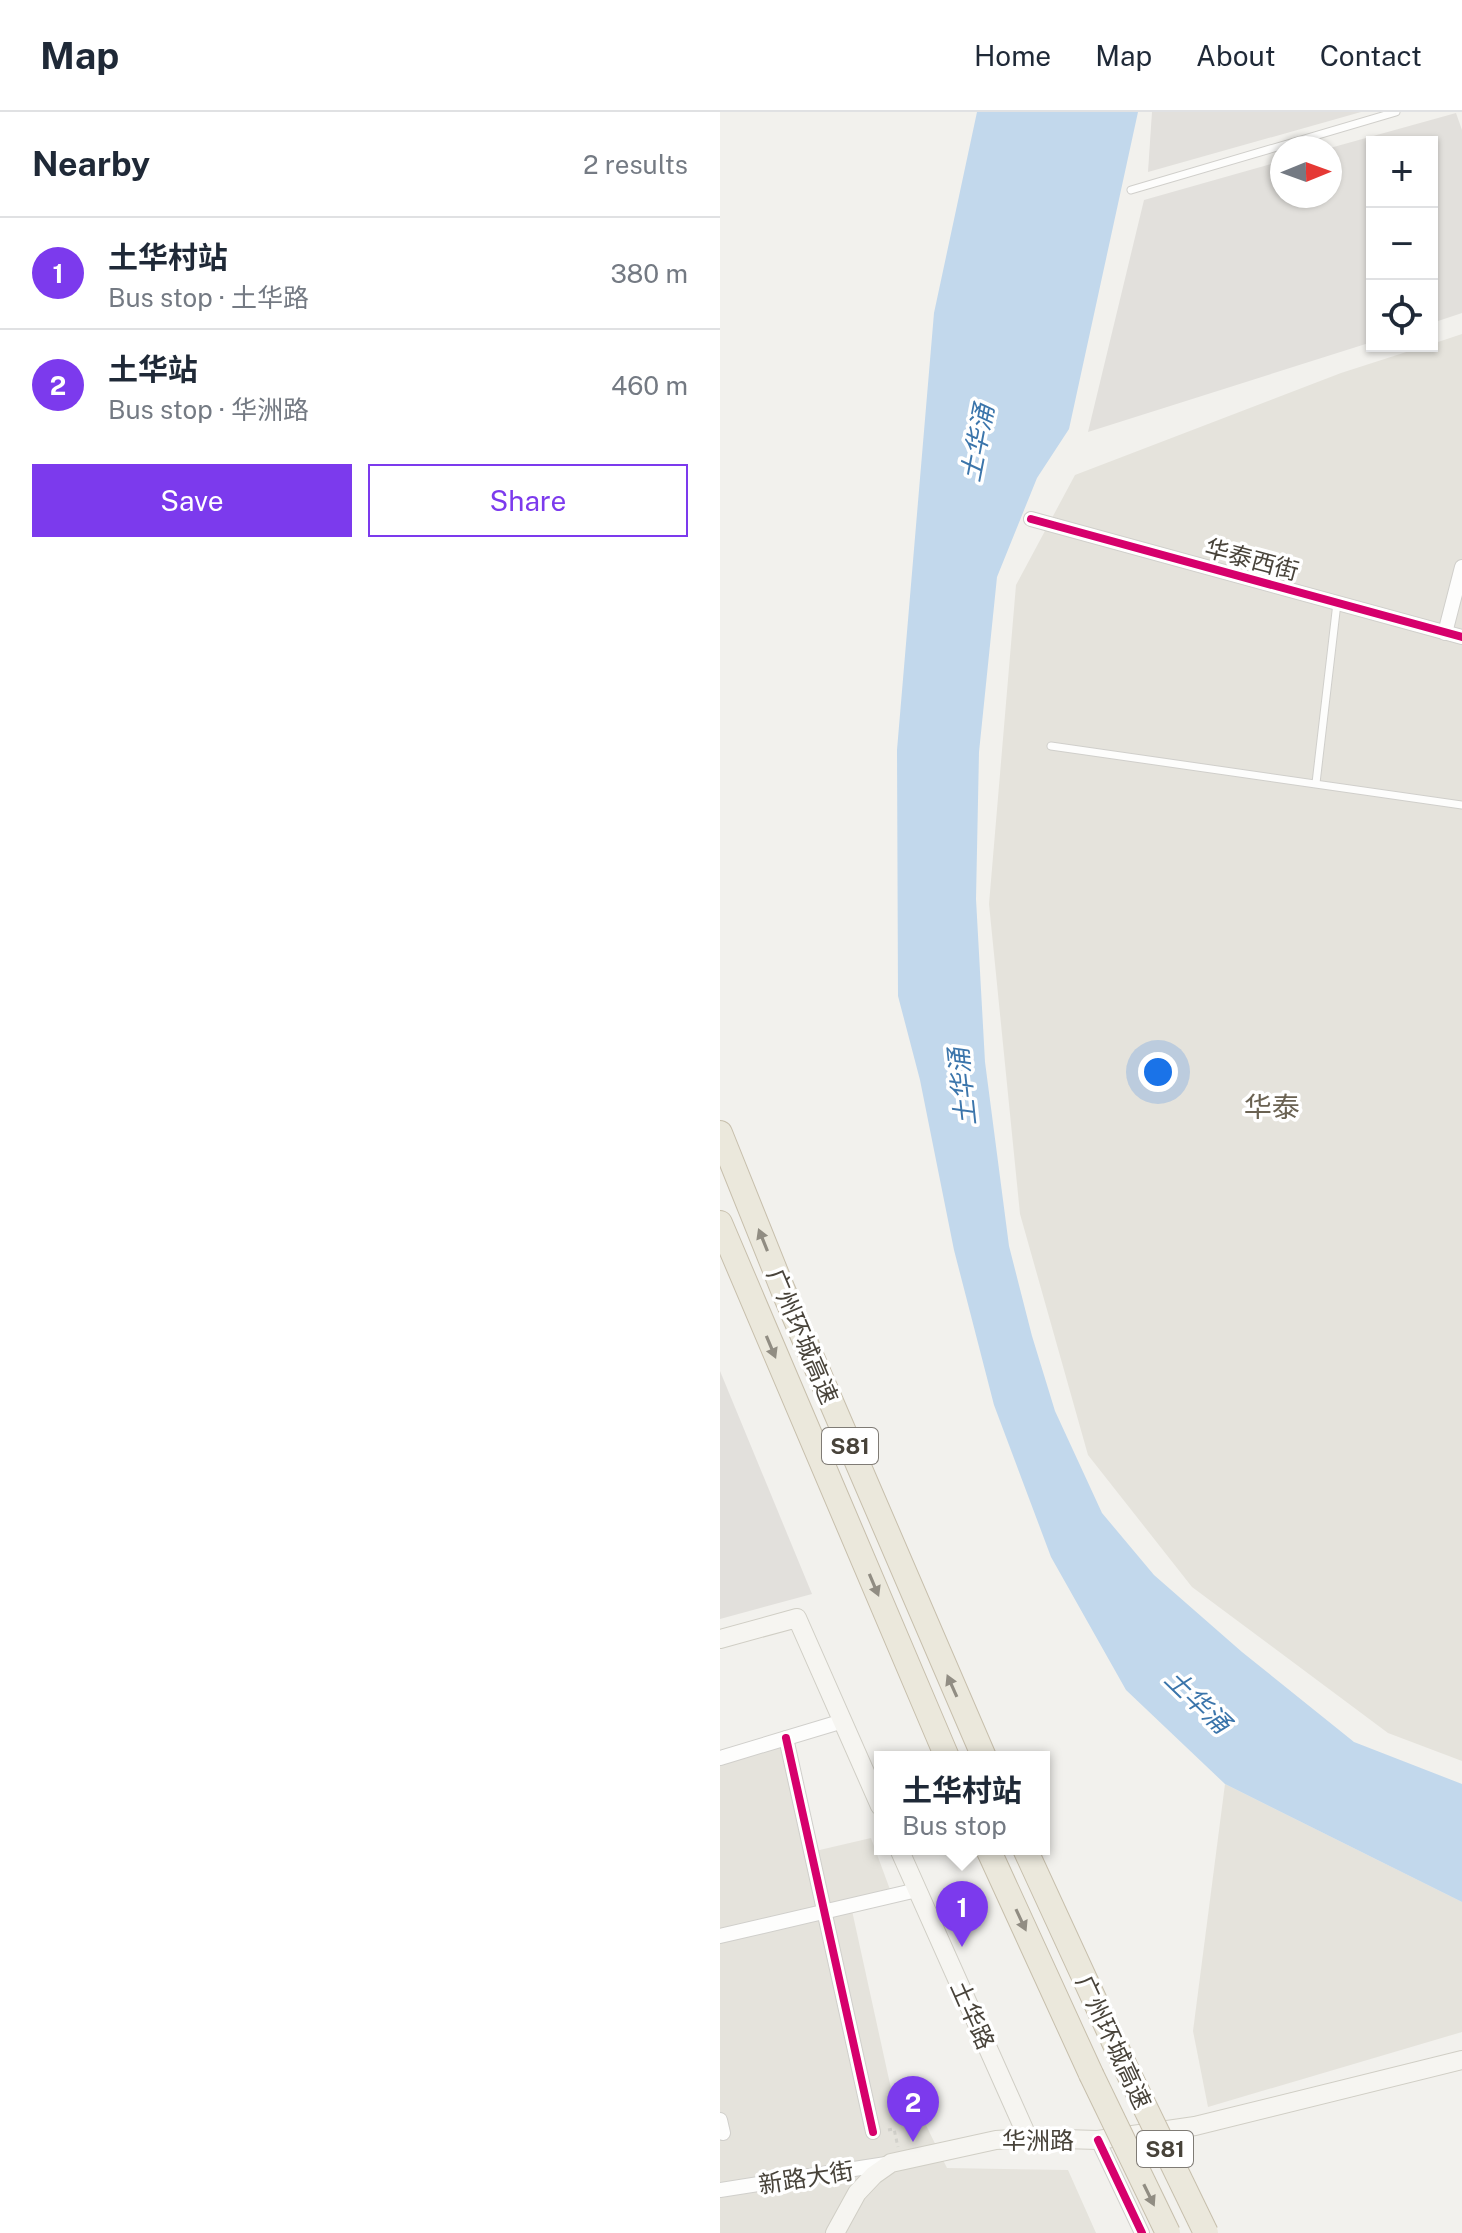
<!DOCTYPE html>
<html lang="en">
<head>
<meta charset="utf-8">
<style>
	:root { --surface:#fff; --page:#f6f6f7; --text:#1f2937; --muted:#747a83; --line:#e0e1e3; --accent:#7c3aed }
	body { margin:0; font-family:"Public Sans","Noto Sans SC",sans-serif; background:var(--page); color:var(--text) }
	.controls { position:absolute; right:24px; top:24px; display:grid; overflow:hidden; border-radius:0px; box-shadow:0 2px 6px #0004 }
	.controls button { width:72px; height:72px; display:grid; place-items:center; padding:0; border:0; border-bottom:2px solid var(--line); background:var(--surface); color:var(--text); font:40px sans-serif }
	.compass { position:absolute; left:550px; top:24px; width:72px; height:72px; border-radius:50%; background:var(--surface); box-shadow:0 2px 6px #0004; rotate:89deg }
	.you { position:absolute; left:438px; top:960px; width:28px; height:28px; margin:-20px; border:6px solid #fff; border-radius:50%; background:#1a73e8; box-shadow:0 0 0 12px #1a73e833 }
	.badge { display:grid; place-items:center; width:52px; height:52px; border-radius:50%; background:var(--accent); color:#fff; font-size:26px; font-weight:700 }
	.pin { position:absolute; translate:-50% -66px; filter:drop-shadow(0 2px 4px #0008) }
	.pin::after { content:''; position:absolute; top:42px; width:28px; height:24px; background:inherit; clip-path:polygon(0 0,100% 0,50% 100%) }
	.popup { position:absolute; left:154px; top:1639px; width:176px; height:104px; box-sizing:border-box; display:grid; place-content:center; border-radius:0px; background:var(--surface); filter:drop-shadow(0 2px 6px #0005); font-size:26px; white-space:nowrap; color:var(--muted) }
	.popup b { font-size:30px; color:var(--text) }
	.popup::after { content:''; position:absolute; left:50%; top:100%; margin-left:-16px; border:16px solid transparent; border-top-color:var(--surface) }
	.list { margin:0; padding:0; list-style:none }
	h2 { display:flex; justify-content:space-between; align-items:center; height:104px; margin:0; padding:0 32px; font-size:34px }
	h2 small { font-size:26px; font-weight:400; color:var(--muted) }
	.list li { display:grid; grid-template-columns:52px 1fr auto; gap:24px; align-items:center; box-sizing:border-box; height:112px; padding:0 32px; border-top:2px solid var(--line) }
	.list b { display:block; font-size:30px; white-space:nowrap }
	.list p { margin:0; font-size:26px; white-space:nowrap; color:var(--muted) }
	.list em { font-size:26px; font-style:normal; color:var(--muted) }
	.actions { display:flex; gap:16px; padding:24px 32px }
	.actions a { flex:1; padding:18px 0; border:2px solid var(--accent); border-radius:0px; text-align:center; font-size:28px; color:var(--accent) }
	.actions .main { background:var(--accent); color:#fff }
	.icon { flex:none; width:44px; height:44px; fill:none; stroke:currentColor; stroke-width:2; stroke-linecap:round; stroke-linejoin:round }
	.map { position:relative; flex:none; width:742px; height:2121px; overflow:hidden }
	header { display:flex; align-items:center; gap:48px; box-sizing:border-box; height:112px; padding:0 40px; background:var(--surface); border-bottom:2px solid var(--line) }
	header strong { font-size:38px }
	nav { display:flex; gap:44px; margin-inline-start:auto; font-size:28px }
	main { display:flex }
	aside { flex:1; background:var(--surface) }
	.map>svg:first-child { display:block }
</style>
</head>
<body>
<header>
<strong>Map</strong>
<nav><a>Home</a><a>Map</a><a>About</a><a>Contact</a></nav>
</header>
<main>
<aside>
<h2>Nearby<small>2 results</small></h2>
<ul class="list">
<li><span class="badge">1</span><div><b>土华村站</b><p>Bus stop · 土华路</p></div><em>380 m</em></li>
<li><span class="badge">2</span><div><b>土华站</b><p>Bus stop · 华洲路</p></div><em>460 m</em></li>
</ul>
<div class="actions"><a class="main">Save</a><a>Share</a></div>
</aside>
<div class="map">
<svg width="742" height="2121" viewBox="0 0 742 2121">
	<rect width="100%" height="100%" fill="#f2f1ed"/>
	<g fill="#e5e3dc">
		<path d="M742,222v1427l-74,-28 -196,-146 -104,-132 -68,-241 -31,-310 27,-319 59,-110 266,-102 84,-27h7v-2z"/>
		<path d="M66,1626l25,114 60,-14 21,57 -41,11 46,210 25,1 25,51 121,2 28,63h-376v-475z"/>
		<path d="M505,1672l237,118v130l-254,75 -15,-76z"/>
	</g>
	<g fill="#e2e0dc">
		<path d="M432,0h209l-213,60z"/>
		<path d="M736,1l6,17v183l-30,10v-181h-60v200l-284,90 56,-232 138,-39v35h48v-48z"/>
		<path d="M0,1259l92,223 -92,25z"/>
	</g>
	<path fill="#c2d8ec" d="M257,0h161l-69,317 -32,49 -40,99 -18,175 -3,147 9,163 24,184 23,90 23,75 47,102 52,62 88,77 112,90 108,42v118l-237,-118 -99,-94 -75,-133 -57,-152 -40,-155 -34,-170 -22,-84 -1,-246 37,-437z"/>
	<g fill="none" stroke-linecap="round" stroke-linejoin="round">
		<g stroke="#d0cfcb" stroke-width="9">
			<g id="lane">
				<path d="M411,78l265,-78"/>
				<path d="M331,634l411,59"/>
				<path d="M596,671l21,-180"/>
			</g>
		</g>
		<g stroke="#d0cfcb" stroke-width="16">
			<g id="street">
				<path d="M311,407l431,118"/>
				<path d="M725,521l17,-66"/>
				<path d="M66,1626l87,394"/>
				<path d="M0,1646l123,-37"/>
				<path d="M0,1824l197,-46"/>
				<path d="M0,2008l3,13"/>
				<path d="M378,2028l44,93"/>
				<path d="M0,2078l166,-26"/>
			</g>
		</g>
		<g stroke="#d0cec5" stroke-width="20">
			<g id="secondary">
				<path d="M0,1527l77,-21 83,188"/>
				<path d="M179,1737l129,289"/>
				<path d="M115,2121l22,-40 17,-18 17,-12 105,-23 32,-2 70,2 97,-14 267,-66"/>
			</g>
		</g>
		<g stroke="#c7bfac" stroke-width="26">
			<g id="highway">
				<path d="M0,1021l63,157 201,467"/>
				<path d="M0,1111l227,534"/>
				<path d="M268,1737l103,225"/>
				<path d="M305,1737l99,215"/>
			</g>
		</g>
		<path stroke="#d2d1cb" stroke-width="3" stroke-dasharray="4 4" stroke-linecap="butt" d="M168,2018l6,-1 4,18"/>
		<use href="#lane" stroke="#fdfdfc" stroke-width="7"/>
		<use href="#street" stroke="#fdfdfc" stroke-width="14"/>
		<use href="#secondary" stroke="#f6f5f1" stroke-width="18"/>
		<use href="#highway" stroke="#ebe8dc" stroke-width="24"/>
		<g stroke="#c7bfac" stroke-width="26" stroke-linecap="butt">
			<g id="highway-bridge">
				<path d="M404,1952l82,169"/>
				<path d="M371,1962l77,159"/>
			</g>
		</g>
		<use href="#highway-bridge" stroke="#ebe8dc" stroke-width="24"/>
		<g stroke="#fff" stroke-width="13">
			<g id="cycleway">
				<path d="M311,407l431,118"/>
				<path d="M66,1626l87,394"/>
				<path d="M378,2028l44,93"/>
			</g>
		</g>
		<use href="#cycleway" stroke="#d6006c" stroke-width="8"/>
	</g>
	<defs><path id="oneway-solid" d="M-6-.8H1V-3.2L6.5 0L1 3.2V.8H-6Z" transform="scale(2)"/></defs>
	<g fill="#918d83">
		<use href="#oneway-solid" transform="translate(43 1128) rotate(-112)"/>
		<use href="#oneway-solid" transform="translate(51 1235) rotate(67)"/>
		<use href="#oneway-solid" transform="translate(154 1473) rotate(67)"/>
		<use href="#oneway-solid" transform="translate(232 1574) rotate(-114)"/>
		<use href="#oneway-solid" transform="translate(301 1808) rotate(65)"/>
		<use href="#oneway-solid" transform="translate(429 2083) rotate(64)"/>
	</g>
	<g text-anchor="middle" dominant-baseline="central" stroke-width="7" stroke-linejoin="round" paint-order="stroke">
		<g fill="#fff" stroke="#7f7b75" stroke-width="2">
			<rect x="102" y="1316" width="56" height="36" rx="6"/>
			<rect x="417" y="2019" width="56" height="36" rx="6"/>
		</g>
		<g font-size="22" font-weight="bold" fill="#48433a">
			<text x="130" y="1334">S81</text>
			<text x="445" y="2037">S81</text>
		</g>
		<g font-size="24" fill="#48433a" stroke="#fff">
			<text transform="translate(532 447) rotate(15)">华泰西街</text>
			<text transform="translate(83 1224) rotate(67)">广州环城高速</text>
			<text transform="translate(253 1903) rotate(66)">土华路</text>
			<text transform="translate(394 1930) rotate(65)">广州环城高速</text>
			<text x="318" y="2028">华洲路</text>
			<text transform="translate(86 2065) rotate(-9)">新路大街</text>
		</g>
		<g font-size="26" font-style="italic" fill="#3b75ab" stroke="#fff">
			<text transform="translate(257 331) rotate(-79)">土华涌</text>
			<text transform="translate(242 975) rotate(-96)">土华涌</text>
			<text transform="translate(478 1589) rotate(44)">土华涌</text>
		</g>
		<g font-size="28" fill="#6a6252" stroke="#fff">
			<text x="552" y="994">华泰</text>
		</g>
	</g>
</svg>
<div class="controls">
<button>+</button>
<button>−</button>
<button><svg class="icon" aria-label="locate" viewBox="0 0 24 24"><circle cx="12" cy="12" r="6"/><path d="M12 2v4M12 18v4M2 12h4M18 12h4"/></svg></button>
</div>
<svg class="compass" viewBox="-18 -18 36 36"><path d="M0-13l5 13h-10z" fill="#e53935"/><path d="M0 13l5-13h-10z" fill="#747a83"/></svg>
<div class="you"></div>
<div class="pin badge" style="left:242px;top:1835px">1</div>
<div class="popup"><b>土华村站</b>Bus stop</div>
<div class="pin badge" style="left:193px;top:2030px">2</div>
</div>
</main>
</body>
</html>
